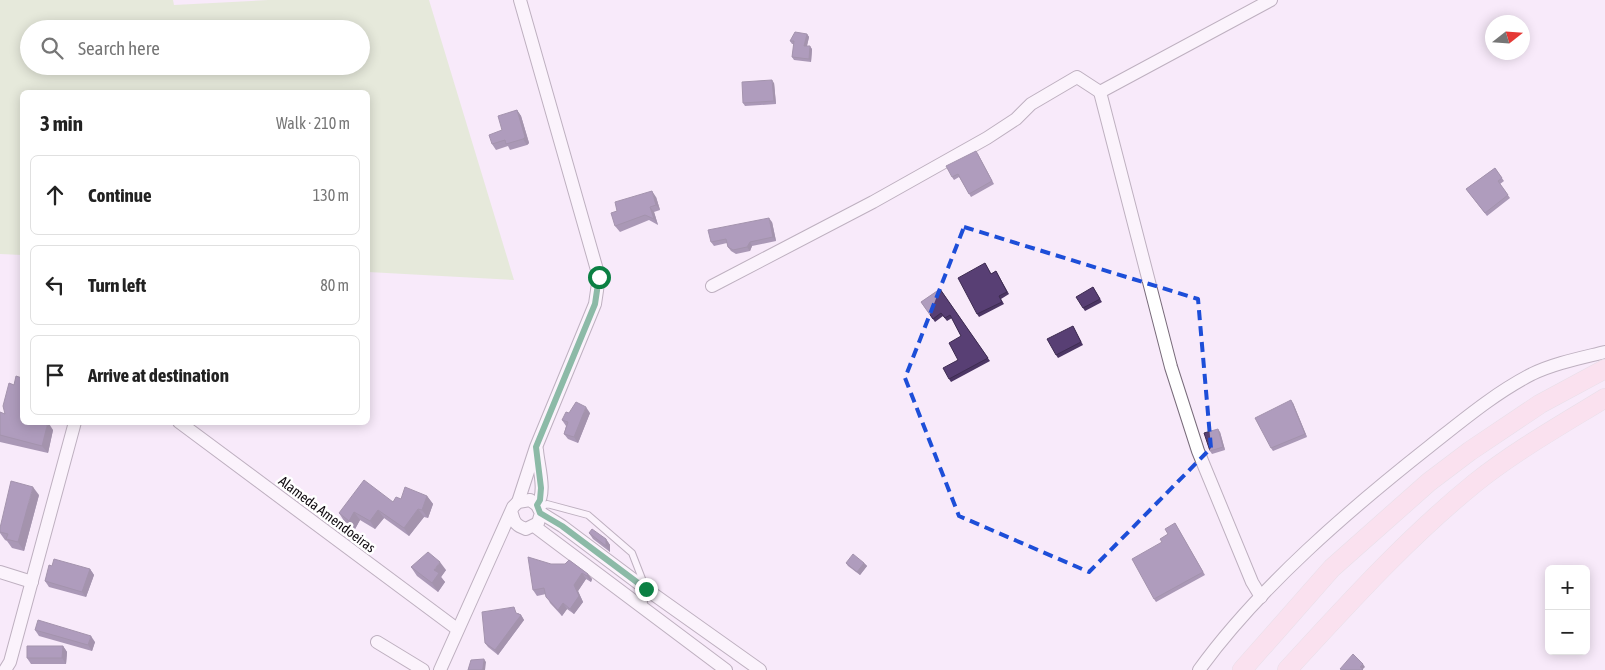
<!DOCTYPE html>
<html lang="en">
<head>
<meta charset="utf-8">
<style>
	:root { --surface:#fff; --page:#f6f6f6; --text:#222; --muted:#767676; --line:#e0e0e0 }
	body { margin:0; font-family:"Asap Condensed",sans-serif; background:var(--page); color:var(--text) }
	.controls { position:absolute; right:15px; bottom:15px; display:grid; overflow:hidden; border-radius:8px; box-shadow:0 2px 12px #0003 }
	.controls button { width:45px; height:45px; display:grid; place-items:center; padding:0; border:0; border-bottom:1px solid var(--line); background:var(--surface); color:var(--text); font:25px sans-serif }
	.compass { position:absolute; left:1485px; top:15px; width:45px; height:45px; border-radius:50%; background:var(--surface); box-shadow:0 2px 12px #0003; rotate:73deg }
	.stop { position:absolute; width:15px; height:15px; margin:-11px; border:4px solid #0b8043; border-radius:50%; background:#fff }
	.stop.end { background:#0b8043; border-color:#fff; box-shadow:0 1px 5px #0008 }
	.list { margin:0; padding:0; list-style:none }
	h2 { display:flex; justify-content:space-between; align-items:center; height:65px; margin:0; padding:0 20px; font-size:21px }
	h2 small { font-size:16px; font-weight:400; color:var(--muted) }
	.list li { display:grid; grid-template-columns:32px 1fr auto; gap:15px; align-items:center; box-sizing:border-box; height:80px; margin:0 10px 10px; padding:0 10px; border:1px solid var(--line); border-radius:8px }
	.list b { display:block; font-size:19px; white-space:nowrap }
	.list em { font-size:16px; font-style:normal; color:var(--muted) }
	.icon { flex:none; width:28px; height:28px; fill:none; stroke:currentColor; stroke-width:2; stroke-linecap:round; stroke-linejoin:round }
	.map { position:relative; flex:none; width:1605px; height:670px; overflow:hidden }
	.search { position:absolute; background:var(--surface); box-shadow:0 2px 12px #0003; left:20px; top:20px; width:350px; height:55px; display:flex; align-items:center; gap:12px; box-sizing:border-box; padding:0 18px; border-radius:28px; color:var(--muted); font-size:19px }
	.panel { position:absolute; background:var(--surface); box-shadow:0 2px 12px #0003; left:20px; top:90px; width:350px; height:335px; border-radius:8px }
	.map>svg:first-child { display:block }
</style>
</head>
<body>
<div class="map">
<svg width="1605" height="670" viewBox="0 0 1605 670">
	<rect width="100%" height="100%" fill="#f8eafa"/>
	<path fill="#d1e9b7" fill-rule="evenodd" d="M0,0h173l1,5 94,-5h161l85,280 -146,-8v-180h-346v163l-22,-1zM29,29h332v37h-332z"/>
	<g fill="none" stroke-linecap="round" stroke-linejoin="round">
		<g stroke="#786b7a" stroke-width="8">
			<path id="lane" d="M539,508l8,-4 41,11 44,38 14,36 -3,18"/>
		</g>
		<g stroke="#786b7a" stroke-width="14">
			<g id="street">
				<path d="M712,286l161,-84 114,-64 29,-19 15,-15 46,-27 23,15"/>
				<path d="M179,422l278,207"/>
				<path d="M537,450c1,15 10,42 0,55"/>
				<path d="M518,502l18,-55 59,-143 4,-27 -79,-277"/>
				<path d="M541,513l21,13 84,63 114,81"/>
				<path d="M534,526l192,144"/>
				<path d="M0,572l32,10"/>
				<path d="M1261,597l-9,-15 -54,-131 -27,-84 -71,-275 171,-92"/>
				<path d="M377,642l46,28"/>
				<path d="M5,670l5,-8 65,-240"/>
				<path d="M440,670l73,-163 5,-5 12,-2 7,5 4,8 -3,10 -12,6c-9,-3 -12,-6 -14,-15"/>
				<path d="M1199,670c60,-83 151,-161 231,-224 33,-26 65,-53 102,-72 23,-11 49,-16 73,-22"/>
			</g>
		</g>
		<g stroke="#d4d3d4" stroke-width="20">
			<g id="primary">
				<path d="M1242,670l90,-102 97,-86 41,-31 70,-47 65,-35"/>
				<path d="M1287,670c60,-65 119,-131 188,-187 40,-32 86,-58 130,-85"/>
			</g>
		</g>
		<use href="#lane" stroke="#fff" stroke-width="6"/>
		<use href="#street" stroke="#fff" stroke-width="12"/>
		<use href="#primary" stroke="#fdd8e2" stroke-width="19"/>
	</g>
	<g fill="#4c3664">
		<path d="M807,34l2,3 -2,9 5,3 -1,13 -17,-2 -2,-3 2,-13h-2l-2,-3z"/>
		<path d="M774,83l2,21 -31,2 -2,-3z"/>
		<path d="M517,110l4,6 8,27 -2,2 -17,5 -2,-4 -12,4 -4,-6z"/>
		<path d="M978,154l16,30 -23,13 -12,-20 -5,3 -2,-3z"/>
		<path d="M1495,168l9,13 -4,3 10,14 -23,18 -21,-27z"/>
		<path d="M656,197l4,13 -6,2 4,13 -9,-5 -29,12 -5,-6z"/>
		<path d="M772,222l4,19 -24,5 -2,5 -14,3 -5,-3 -3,-4 -1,-4 -13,3 -3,-4z"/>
		<path d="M985,263l6,11 5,-3 13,23 -8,5 3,5 -25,13 -2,-3z"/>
		<path d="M1093,287l9,15 -17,9 -2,-3z"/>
		<path d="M940,289l50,72 -39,21 -2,-3 9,-19 3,-24 -9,-18 -5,3 -4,-5 -8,6 -14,-20z"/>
		<path d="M1073,326l10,19 -25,13 -2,-3z"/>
		<path d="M14,385l8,37 31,8 -5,23 -48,-11v-30l5,2z"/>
		<path d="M1293,403l14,34 -34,14 -2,-3z"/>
		<path d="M569,413h21l-12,30 -10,-4 -4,-5 2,-8 -4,-6z"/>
		<path d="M1220,432l5,18 -13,4 -2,-3z"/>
		<path d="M39,495l-15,56 -12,-3 -5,-7 -2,-1 -5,-7v-5z"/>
		<path d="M427,496l6,8 -5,14 -4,-1 -15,19 -25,-18 -9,11 -15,-9 -5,9 -11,-8 -5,-8 54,-11 8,-3z"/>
		<path d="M1175,523l30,52 -49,27 -2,-3 8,-57z"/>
		<path d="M589,533l17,6 4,6v7l-17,-13z"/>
		<path d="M569,560l23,19 -1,3 -5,-3 -8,12 5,11 -9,12 -7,-5 -5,7 -12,-13 -4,-9 -9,2 -4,-6 18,-26h14z"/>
		<path d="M846,563h18l3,3 -7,9 -12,-9z"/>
		<path d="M52,566l38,3 4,6 -8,22 -37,-10 -4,-6z"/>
		<path d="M411,567l35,3 -5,7 4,5 -7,10 -21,-16z"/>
		<path d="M518,613l3,2 3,5 -26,35 -10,-8 -3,-4z"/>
		<path d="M35,630l60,12 -3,9 -53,-15z"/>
		<path d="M63,646l4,6 -1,12h-35l-4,-6z"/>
	</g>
	<g fill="#3e2c51">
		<path d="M807,34l2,3 -3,12 -2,-3z"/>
		<path d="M810,46l2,3 -1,13 -2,-3z"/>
		<path d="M772,80l2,3 2,21 -2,-3z"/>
		<path d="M517,110l4,6 8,27 -2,2 -4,-6z"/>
		<path d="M652,191l4,6 4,13 -4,-5z"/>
		<path d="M650,207l4,5 4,13 -4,-6z"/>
		<path d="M769,218l3,4 4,19 -3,-4z"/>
		<path d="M750,242l2,4 -2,5 -3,-4z"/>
		<path d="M1291,400l2,3 14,34 -2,-3z"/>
		<path d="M586,407l4,6 -12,30 -4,-6z"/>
		<path d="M48,422l5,8 -5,23 -6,-7z"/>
		<path d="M1218,429l2,3 5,18 -2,-3z"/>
		<path d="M33,487l6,8 -15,56 -6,-9z"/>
		<path d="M427,496l6,8 -5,14 -6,-8z"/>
		<path d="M418,509l6,8 -15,19 -5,-8z"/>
		<path d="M378,510l6,8 -9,11 -5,-8z"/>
		<path d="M354,512l6,8 -5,9 -6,-8z"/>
		<path d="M606,539l4,6v7l-4,-6z"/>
		<path d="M440,562l6,8 -5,7 4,5 -7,10 -6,-9 2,-13z"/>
		<path d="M864,563l3,3 -7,9 -3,-3z"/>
		<path d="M90,569l4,6 -8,22 -4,-5z"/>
		<path d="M582,573l4,6 -8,12 5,11 -9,12 -4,-5 4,-24z"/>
		<path d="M588,574l4,5 -1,3 -4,-6z"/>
		<path d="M563,603l4,6 -5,7 -4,-6z"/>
		<path d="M521,615l3,5 -26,35 -3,-5z"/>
		<path d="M91,636l4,6 -3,9 -4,-6z"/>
		<path d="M63,646l4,6 -1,12 -4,-6z"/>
		<path d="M484,659l2,3 -1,8h-3z"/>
		<path d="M1363,664l2,3 -3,3 -2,-3z"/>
	</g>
	<g fill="#583f74" stroke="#3e2c51">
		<path d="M795,32l12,2 -3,12h6l-1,13 -17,-2 2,-16h-4z"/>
		<path d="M772,80l2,21 -31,2 -1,-21z"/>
		<path d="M517,110l8,27 -2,2 -17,5 -1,-4 -13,4 -3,-9 13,-5 -4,-14z"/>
		<path d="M976,151l16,30 -23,13 -11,-20 -6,3 -6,-11z"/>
		<path d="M1495,168l7,10 -4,3 10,14 -23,18 -19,-24z"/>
		<path d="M652,191l4,14 -6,2 4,12 -9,-4 -30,11 -4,-13 6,-2 -2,-9z"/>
		<path d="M769,218l4,19 -23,5 -3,5 -14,3 -5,-3 -2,-8 -15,3 -3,-12z"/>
		<path d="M985,263l6,11 5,-3 11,21 -8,4 3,6 -25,12 -19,-36z"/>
		<path d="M1093,287l7,12 -17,9 -7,-11z"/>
		<path d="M940,289l48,69 -39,21 -6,-11 15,-8 -9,-17 12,-7 -11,-21 -5,3 -4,-5 -8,6 -12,-17z"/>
		<path d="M1073,326l8,16 -25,13 -9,-16z"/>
		<path d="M16,376l6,2v44h26l-6,24 -42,-11v-23l5,2 -2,-8 6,-23 5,2z"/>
		<path d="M1291,400l14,34 -34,14 -16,-30z"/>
		<path d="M576,402l10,5 -12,30 -10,-3 4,-12 -6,-2 4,-8 3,1z"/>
		<path d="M1218,429l5,18 -13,4 -6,-18z"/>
		<path d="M364,480l29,22 3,-5 5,2 4,-12 22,9 -5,14 -4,-1 -14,19 -26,-18 -8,11 -16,-9 -5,9 -10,-8z"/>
		<path d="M11,481l22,6 -15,55 -12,-3 2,-5 -8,-2v-4z"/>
		<path d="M1175,523l28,49 -49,27 -22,-40 30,-17 -2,-3 8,-5 -3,-5z"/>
		<path d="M592,529l14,10v7l-17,-13z"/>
		<path d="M428,552l12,10 -6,8 5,3 -7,10 -21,-16z"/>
		<path d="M853,554l11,9 -7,9 -11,-9z"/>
		<path d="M528,557l23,7h14l4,-4 19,14 -1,2 -5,-3 -8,12 5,11 -9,13 -7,-6 -5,7 -12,-13 -2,-9 -11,2z"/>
		<path d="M54,559l36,10 -8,23 -37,-11 4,-16 3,1z"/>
		<path d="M514,607l2,6 5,2 -26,35 -10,-7 -3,-31z"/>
		<path d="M38,620l53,16 -3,9 -53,-15z"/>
		<path d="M27,646h36l-1,12h-35z"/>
		<path d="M1353,654l10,10 -3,3 3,2 -1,1h-20l-2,-1z"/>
		<path d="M484,659l-1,9 -1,2h-14l3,-10z"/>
	</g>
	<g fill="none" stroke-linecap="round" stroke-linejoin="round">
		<path stroke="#0b8043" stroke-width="6" d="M599,277l-4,27 -59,143 5,41 -1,12 -3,5 3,8 22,13 84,63"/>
	</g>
	<path d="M0 0H1605V670H0ZM964,227l234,72 13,149 -122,124 -130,-56 -54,-138z" fill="#f8eafa" fill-opacity=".55" fill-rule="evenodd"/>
	<path fill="none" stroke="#1d4ed8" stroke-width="4" stroke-dasharray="10 6" stroke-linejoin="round" d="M964,227l234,72 13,149 -122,124 -130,-56 -54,-138z"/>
	<g text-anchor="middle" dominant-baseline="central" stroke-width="5" stroke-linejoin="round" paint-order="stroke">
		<g font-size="14" fill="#0f0a0f" stroke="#fff">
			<text transform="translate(327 514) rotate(37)">Alameda Amendoeiras</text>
		</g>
	</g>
</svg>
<div class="controls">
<button>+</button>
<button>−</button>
</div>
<svg class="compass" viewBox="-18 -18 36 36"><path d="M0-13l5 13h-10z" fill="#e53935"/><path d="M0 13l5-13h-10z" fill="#767676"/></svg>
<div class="stop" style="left:599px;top:277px"></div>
<div class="stop end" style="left:646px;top:589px"></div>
<div class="search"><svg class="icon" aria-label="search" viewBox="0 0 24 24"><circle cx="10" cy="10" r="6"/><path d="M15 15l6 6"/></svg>Search here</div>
<section class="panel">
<h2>3 min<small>Walk · 210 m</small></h2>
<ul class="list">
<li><svg class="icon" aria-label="ahead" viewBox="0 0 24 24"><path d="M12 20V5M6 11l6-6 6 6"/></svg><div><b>Continue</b></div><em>130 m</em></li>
<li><svg class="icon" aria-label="left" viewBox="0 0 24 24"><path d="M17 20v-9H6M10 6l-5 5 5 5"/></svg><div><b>Turn left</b></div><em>80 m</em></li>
<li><svg class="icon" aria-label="arrive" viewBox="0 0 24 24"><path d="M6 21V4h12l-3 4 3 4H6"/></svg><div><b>Arrive at destination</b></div></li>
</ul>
</section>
</div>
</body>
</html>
